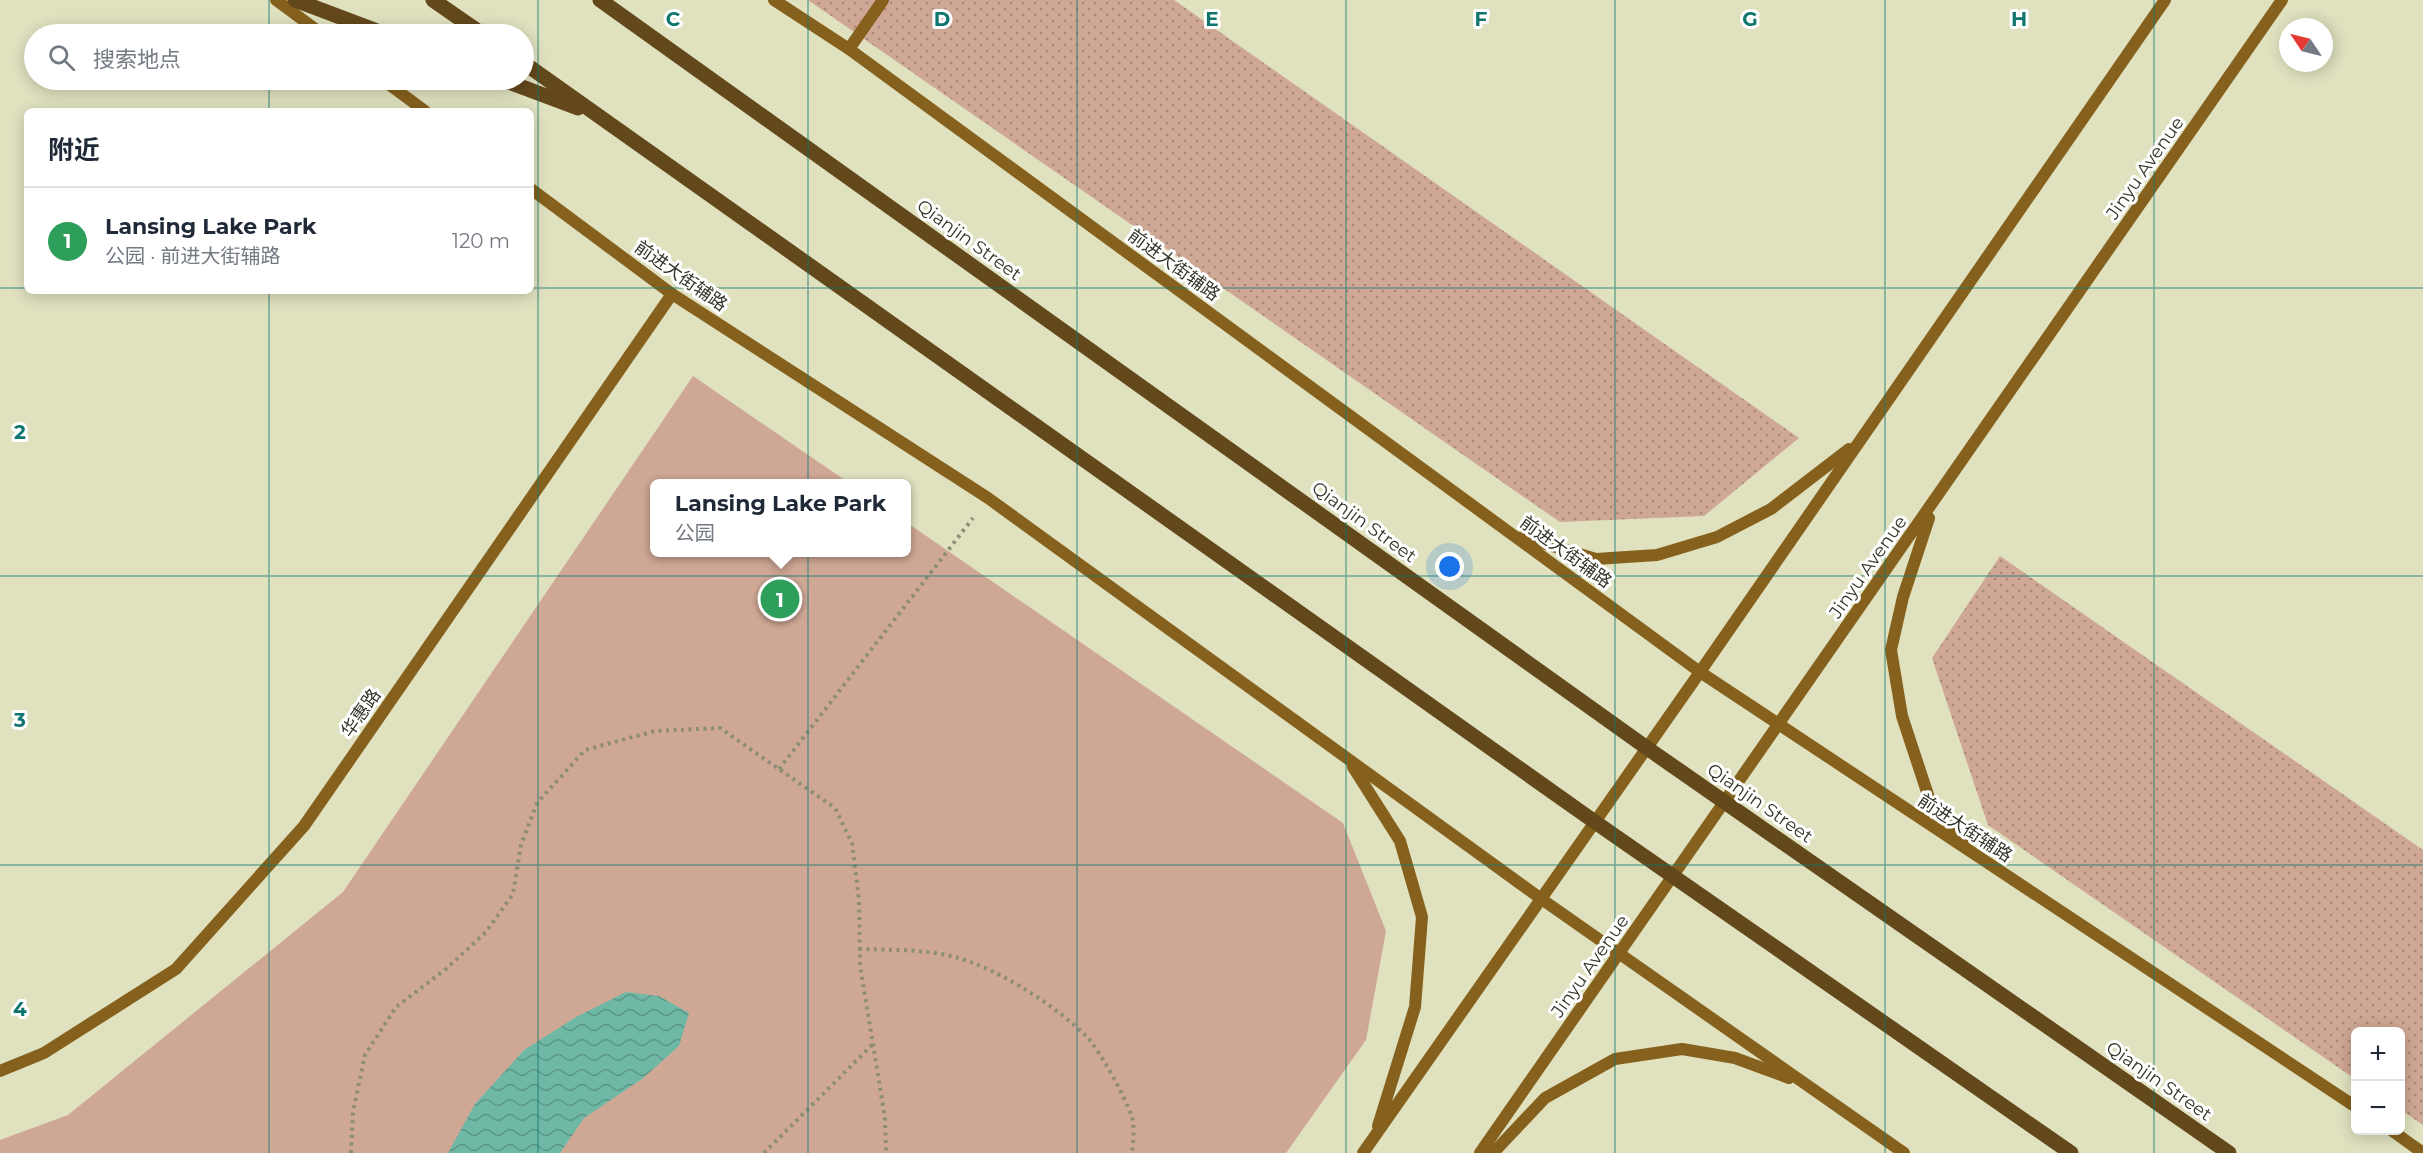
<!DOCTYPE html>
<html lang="zh">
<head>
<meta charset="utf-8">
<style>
	:root { --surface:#fff; --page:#f6f6f7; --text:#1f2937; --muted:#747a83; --line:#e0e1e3; --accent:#111827 }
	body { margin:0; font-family:Montserrat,"Noto Sans SC",sans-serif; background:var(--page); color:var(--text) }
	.controls { position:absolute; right:18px; bottom:18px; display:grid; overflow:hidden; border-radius:9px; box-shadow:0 3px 15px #0003 }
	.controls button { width:54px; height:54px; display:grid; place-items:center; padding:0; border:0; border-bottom:2px solid var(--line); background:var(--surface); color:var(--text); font:30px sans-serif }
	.compass { position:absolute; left:2279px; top:18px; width:54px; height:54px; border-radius:50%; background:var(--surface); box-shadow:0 3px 15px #0003; rotate:305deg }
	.you { position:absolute; left:1450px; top:567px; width:21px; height:21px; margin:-15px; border:4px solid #fff; border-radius:50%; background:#1a73e8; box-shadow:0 0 0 9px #1a73e833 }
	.badge { display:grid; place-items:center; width:39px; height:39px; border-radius:50%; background:var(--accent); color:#fff; font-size:20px; font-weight:700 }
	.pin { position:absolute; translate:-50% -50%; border:3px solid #fff; box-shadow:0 2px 6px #0006 }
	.popup { position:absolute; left:650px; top:479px; width:261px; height:78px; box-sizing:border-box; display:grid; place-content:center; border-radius:9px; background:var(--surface); filter:drop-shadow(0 2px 4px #0005); font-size:20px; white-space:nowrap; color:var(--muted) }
	.popup b { font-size:22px; color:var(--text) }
	.popup::after { content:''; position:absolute; left:50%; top:100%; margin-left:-12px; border:12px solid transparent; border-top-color:var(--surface) }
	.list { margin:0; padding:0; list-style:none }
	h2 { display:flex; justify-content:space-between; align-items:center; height:78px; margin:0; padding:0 24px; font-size:26px }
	h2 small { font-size:20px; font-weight:400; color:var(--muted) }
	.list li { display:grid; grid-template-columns:39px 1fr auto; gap:18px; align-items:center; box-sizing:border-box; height:108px; padding:0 24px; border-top:2px solid var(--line) }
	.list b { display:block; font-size:22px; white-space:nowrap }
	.list p { margin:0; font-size:20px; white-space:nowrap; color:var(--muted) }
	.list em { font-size:20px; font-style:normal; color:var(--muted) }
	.icon { flex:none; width:33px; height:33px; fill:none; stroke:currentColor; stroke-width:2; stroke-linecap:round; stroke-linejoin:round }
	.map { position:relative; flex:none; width:2423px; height:1153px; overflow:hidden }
	.search { position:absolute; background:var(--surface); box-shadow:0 3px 15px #0003; left:24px; top:24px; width:510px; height:66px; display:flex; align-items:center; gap:15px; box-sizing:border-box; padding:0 21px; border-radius:33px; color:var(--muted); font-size:22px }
	.panel { position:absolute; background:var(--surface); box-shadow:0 3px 15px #0003; left:24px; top:108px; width:510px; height:186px; border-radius:9px }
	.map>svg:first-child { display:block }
</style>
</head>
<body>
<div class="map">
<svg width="2423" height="1153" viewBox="0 0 2423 1153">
	<defs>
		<pattern id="grass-dots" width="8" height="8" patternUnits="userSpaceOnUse" patternTransform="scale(1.5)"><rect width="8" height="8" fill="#cfa795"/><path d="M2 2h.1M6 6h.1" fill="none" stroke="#a9897a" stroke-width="1.8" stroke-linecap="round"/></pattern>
		<pattern id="water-waves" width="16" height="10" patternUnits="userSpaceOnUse" patternTransform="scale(1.5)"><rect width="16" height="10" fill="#6fb8a6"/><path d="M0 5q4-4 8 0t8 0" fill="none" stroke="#5c9687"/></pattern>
	</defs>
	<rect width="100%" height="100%" fill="#dfe1bf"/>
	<g fill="url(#grass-dots)">
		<path d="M808,0h366l625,438 -95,78 -144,6z"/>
		<path d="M2000,556l423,294v275l-22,-15 -1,-78h-44l-1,47 -367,-254 -56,-167z"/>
	</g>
	<path fill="#cfa795" d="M693,376l156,107 -195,1v68h252v-30l437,301 43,108 -20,109 -80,113h-1286v-13l68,-25 275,-223z"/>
	<path fill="url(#water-waves)" d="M626,992l33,4 30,17 -10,33 -37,33 -58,39 -24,35h-112l27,-49 49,-54 52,-33z"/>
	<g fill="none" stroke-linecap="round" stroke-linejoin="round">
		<g stroke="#8c8d76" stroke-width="4" stroke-dasharray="3 4.5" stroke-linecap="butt">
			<path d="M779,769l194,-251"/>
			<path d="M859,949c32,1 66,0 96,8 44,12 100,48 132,80 14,15 38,60 45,80 3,10 1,25 0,36"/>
			<path d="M351,1153l2,-41 12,-57 31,-48 50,-38 40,-37 27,-38 8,-49 16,-42 48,-53 70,-19 65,-3 115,80 17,35 7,57 1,65 25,153 1,35"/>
			<path d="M764,1153l109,-109"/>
		</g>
		<g stroke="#86611d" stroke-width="12">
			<path d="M276,0l46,34"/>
			<path d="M774,0l75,49 851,623 656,435"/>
			<path d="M849,49l34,-49"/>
			<path d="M383,80l42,31"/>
			<path d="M531,189l141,105 316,204 552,400 364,255"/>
			<path d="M1929,518l-26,79 -12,53 11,66 27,82 35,46"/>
			<path d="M1522,537l74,22 61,-4 60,-18 54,-28 78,-60"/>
			<path d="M1353,767l47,74 22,76 -7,90 -37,119"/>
			<path d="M0,1071l44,-18 132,-84 128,-143 368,-532"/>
			<path d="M2391,1130l32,23"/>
			<path d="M1363,1153l337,-481 465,-672"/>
			<path d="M1480,1153l802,-1153"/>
			<path d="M1493,1153l52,-55 70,-39 67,-10 53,9 54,20"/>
		</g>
		<g stroke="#63481b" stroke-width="15">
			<path d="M295,0l90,34"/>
			<path d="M433,0l49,34"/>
			<path d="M600,0l1047,748 582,405"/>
			<path d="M524,63l1071,759 476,331"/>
			<path d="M503,80l75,28"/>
		</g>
	</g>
	<path fill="none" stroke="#0f766e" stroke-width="1.5" stroke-opacity="0.55" d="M269,0v34M538,0v1153M808,0v1153M1077,0v1153M1346,0v1153M1615,0v1153M1885,0v1153M2154,0v1153M269,80v31M0,288h27M531,288h1892M269,291v862M0,576h2423M0,865h2423"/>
	<g text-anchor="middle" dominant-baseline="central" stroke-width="6" stroke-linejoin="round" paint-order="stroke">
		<g font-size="18" fill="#343528" stroke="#fff">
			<text transform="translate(2145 168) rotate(-55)">Jinyu Avenue</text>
			<text transform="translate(969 240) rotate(36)">Qianjin Street</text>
			<text transform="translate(1174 265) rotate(36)">前进大街辅路</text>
			<text transform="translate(681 276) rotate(35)">前进大街辅路</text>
			<text transform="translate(1364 522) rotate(36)">Qianjin Street</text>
			<text transform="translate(1566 552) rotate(36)">前进大街辅路</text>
			<text transform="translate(1868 567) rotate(-55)">Jinyu Avenue</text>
			<text transform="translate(361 713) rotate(-55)">华惠路</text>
			<text transform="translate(1760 803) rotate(35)">Qianjin Street</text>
			<text transform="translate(1965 828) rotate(33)">前进大街辅路</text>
			<text transform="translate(1590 966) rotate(-55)">Jinyu Avenue</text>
			<text transform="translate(2159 1081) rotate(35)">Qianjin Street</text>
		</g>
	</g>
	<g font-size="20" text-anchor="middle" font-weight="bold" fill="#0f766e" stroke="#fff" stroke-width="6" stroke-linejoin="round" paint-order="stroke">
		<text x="673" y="26">C</text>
		<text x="942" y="26">D</text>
		<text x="1212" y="26">E</text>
		<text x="1481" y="26">F</text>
		<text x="1750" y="26">G</text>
		<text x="2019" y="26">H</text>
		<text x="20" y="439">2</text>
		<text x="20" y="727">3</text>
		<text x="20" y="1016">4</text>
	</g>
</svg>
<div class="controls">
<button>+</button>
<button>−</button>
</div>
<svg class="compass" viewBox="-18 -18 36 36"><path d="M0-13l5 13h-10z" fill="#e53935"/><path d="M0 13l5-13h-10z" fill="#747a83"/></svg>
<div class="you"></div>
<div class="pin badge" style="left:780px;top:599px;background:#2e9e5b">1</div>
<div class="popup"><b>Lansing Lake Park</b>公园</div>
<div class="search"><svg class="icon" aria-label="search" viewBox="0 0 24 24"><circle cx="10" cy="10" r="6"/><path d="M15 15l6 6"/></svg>搜索地点</div>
<section class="panel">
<h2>附近<small></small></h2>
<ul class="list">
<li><span class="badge" style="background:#2e9e5b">1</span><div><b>Lansing Lake Park</b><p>公园 · 前进大街辅路</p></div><em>120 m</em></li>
</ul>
</section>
</div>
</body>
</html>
